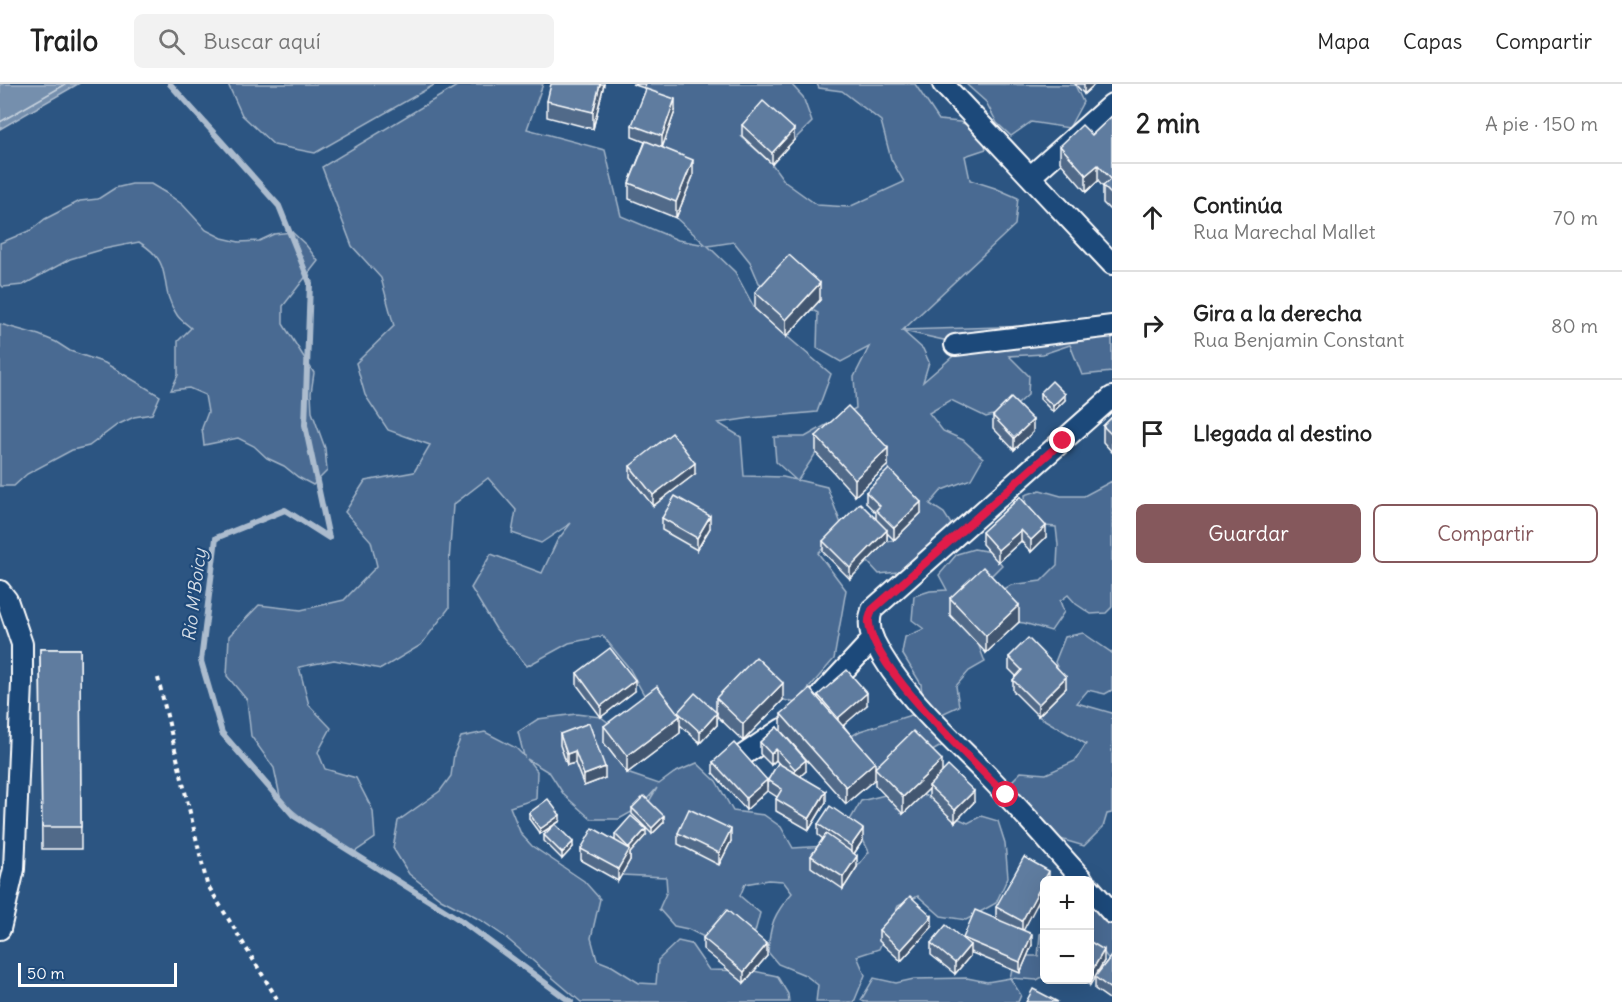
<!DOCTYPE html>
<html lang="es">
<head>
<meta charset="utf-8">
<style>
	:root { --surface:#fff; --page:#f2f2f2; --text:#222; --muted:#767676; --line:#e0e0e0; --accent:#85585c }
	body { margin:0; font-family:Delius,sans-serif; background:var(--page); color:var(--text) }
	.controls { position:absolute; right:18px; bottom:18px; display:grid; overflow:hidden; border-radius:9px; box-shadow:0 6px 24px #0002 }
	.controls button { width:54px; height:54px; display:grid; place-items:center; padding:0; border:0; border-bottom:2px solid var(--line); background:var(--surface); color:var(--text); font:30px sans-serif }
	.scale { position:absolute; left:18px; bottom:15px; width:159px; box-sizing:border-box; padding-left:6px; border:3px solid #fff; border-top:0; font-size:16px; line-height:21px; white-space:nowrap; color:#fff; -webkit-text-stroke:4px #1f4a7a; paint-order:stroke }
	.stop { position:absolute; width:18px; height:18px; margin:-14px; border:4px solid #e11d48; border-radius:50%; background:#fff }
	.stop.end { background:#e11d48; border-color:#fff; box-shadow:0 2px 6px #0008 }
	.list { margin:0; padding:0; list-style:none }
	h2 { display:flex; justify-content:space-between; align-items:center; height:78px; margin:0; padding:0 24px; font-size:26px }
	h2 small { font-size:20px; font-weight:400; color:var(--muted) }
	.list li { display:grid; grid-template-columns:39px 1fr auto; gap:18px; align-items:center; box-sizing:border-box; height:108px; padding:0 24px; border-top:2px solid var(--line) }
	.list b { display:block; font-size:22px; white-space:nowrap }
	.list p { margin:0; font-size:20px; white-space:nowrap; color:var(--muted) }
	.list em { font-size:20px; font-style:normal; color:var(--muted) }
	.actions { display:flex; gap:12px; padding:18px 24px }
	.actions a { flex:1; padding:14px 0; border:2px solid var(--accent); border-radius:9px; text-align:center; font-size:21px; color:var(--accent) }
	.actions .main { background:var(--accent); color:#fff }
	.icon { flex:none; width:33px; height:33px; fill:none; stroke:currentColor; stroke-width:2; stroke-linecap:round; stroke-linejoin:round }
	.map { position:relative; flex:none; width:1112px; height:918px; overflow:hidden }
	header { display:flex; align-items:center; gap:36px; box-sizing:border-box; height:84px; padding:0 30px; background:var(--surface); border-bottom:2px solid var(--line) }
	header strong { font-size:28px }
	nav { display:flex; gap:33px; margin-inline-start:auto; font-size:21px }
	.search { width:420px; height:54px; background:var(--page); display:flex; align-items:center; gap:15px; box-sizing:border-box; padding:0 21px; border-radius:9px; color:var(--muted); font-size:22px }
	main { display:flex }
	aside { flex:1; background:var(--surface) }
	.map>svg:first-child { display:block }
</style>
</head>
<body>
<header>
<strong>Trailo</strong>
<div class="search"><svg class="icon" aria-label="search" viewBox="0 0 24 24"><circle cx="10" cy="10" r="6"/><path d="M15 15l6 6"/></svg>Buscar aquí</div>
<nav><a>Mapa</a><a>Capas</a><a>Compartir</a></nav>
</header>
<main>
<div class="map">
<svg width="1112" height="918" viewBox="0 0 1112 918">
	<rect width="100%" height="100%" fill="#2c5582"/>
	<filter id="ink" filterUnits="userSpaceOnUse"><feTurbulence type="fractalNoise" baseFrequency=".0167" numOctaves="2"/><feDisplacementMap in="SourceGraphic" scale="12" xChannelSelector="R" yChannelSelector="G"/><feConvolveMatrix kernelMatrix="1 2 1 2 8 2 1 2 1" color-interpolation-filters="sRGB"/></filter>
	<g filter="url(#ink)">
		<g fill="#486b92" stroke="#a4b5c8" stroke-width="1.5" fill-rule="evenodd">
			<path d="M228,0h208l-121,69 -41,-8 -32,-30z"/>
			<path d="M460,0h83l-16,45 78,21 16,66 57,24 28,5 -30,-27 16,-42 -30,-28 13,-37 -31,-23 2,-4h145l12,13 9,25 -18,18 -52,-3 30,27 13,18 32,23 32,2 55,-25 -13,-23 -10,-38 -39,-30 -23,-3 -2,-4h98l24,36 21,2 21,8 5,19 -21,7 5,24 25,8 23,10 -3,27 -112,105 192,-6 17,-3v51l-30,3 -12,-30 -27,9 -34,2 20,20 -1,19 -17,15 -25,7 -35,-17 -22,13 14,18 20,9 20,18 -12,21 -29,11 -12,14 14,9 7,11 -25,30 -28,18 -19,2 -12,-13 20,-20 7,-1 -6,-75 -4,-14 -68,2 -18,27 29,7 16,42 -25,24 28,37 -12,69 -38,44 -28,-7 -37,7 -33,21 -37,1 -32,-57 -26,-32 -34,7 -42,23 -31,-37 -25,-41 20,-34 51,19 15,-32 14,-18 -30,20 -29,-10 4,-23 -28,-32 -35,27 -4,57v46l-28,37 -40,24 -47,-9 -35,7 10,38 22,23 -13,24 7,17 31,9 17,33 2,27 -22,15 -32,-20 -40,-32 -7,-33 -23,-32 -4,-36 -20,-24 2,-40 30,-31 42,5 43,-10 33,-34 -6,-25 -26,-29 20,-31 49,-9 16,-27 -42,-15 -23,-35 -9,-32 38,-37 -13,-48 -29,-32 -30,-79zM734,158l16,20 9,21 59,30 -1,35 24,14 28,-15 -15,30 2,31 -51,29h-31l2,25 20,18 -13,-3 -39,-1 -3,-39 -23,-14 33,-5 66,-6 14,-38 -76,-65 -20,-37 -27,-26zM903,247l63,14 -43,37 6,-20 -6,-13z"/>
			<path d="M966,0l109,1 8,17 -14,26 -38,-6 -20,14 -14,-13 -11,-21z"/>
			<path d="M132,100h19l15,9 17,12 23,25 16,8 17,4 20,-1 15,-7 18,-2 14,13 12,16 -35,45v18l31,49 -3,20 1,19 13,36 2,23 -14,14 -15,-8 -14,-11 -17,-8 -13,-12 -16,-8 -34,7 -2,-17 6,-16 -3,-17 -16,-7 -18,2 7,-15v-34l13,-13c-4,-4 -11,-8 -14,-13 -21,-31 0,-50 -38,-73l-35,7 -34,10 -47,26 -20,2 -3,-3v-41l31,-13 14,-11 35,-18 18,-2 17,-11z"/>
			<path d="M0,240l39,11 17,7 14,9 35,12 55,33 -8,18 -18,3 -17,8 -28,21 -17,4 -45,24 -13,12h-14z"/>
			<path d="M1112,397v126l-6,6 -15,1 -15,-10 -8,-9 -8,6 4,11 -13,19 -27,-8 -17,-2 -13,-26 17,-10 30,-4 16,-16 1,-20 -2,-18 -23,-2 -7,-17 -1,-13 15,-5 21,6h23z"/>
			<path d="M974,465l18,3 10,13 -19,19 -10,38 6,24 6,16 -16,9 -13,15 3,20 -17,8 -19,-10 -2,-20 -19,-31 3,-16 19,-8 -12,-9 2,-24 16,-5 17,-1 -8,-15 18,-21z"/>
			<path d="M1083,549l29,20v37l-7,4 -17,-4 -11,13 35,10v100l-5,1 -4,13 -19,19 -37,-11 -18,-20 -18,-33 10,-10 25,2 29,-13 11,-17 -48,-28 28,-28 -11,-26 10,-25z"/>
			<path d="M576,630l25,3 18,14 -15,12 23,30 32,11 15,-11 23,-10 19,18 17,30 31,4 17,12 12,21 33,-2 31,21 12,-15 -6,-12 -14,-18 12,-21 24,-6 32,-2 18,6 11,14 22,10 13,-7 17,5 7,22 3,34 -12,26 -30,17 -25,-4 -23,-20 -20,10 -19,43 -22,7 8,19 -11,27h-38l2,-17 -13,-10 -27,-11 -10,-12c2,-28 6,-38 24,-59l-9,-12 -15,-1 -23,4 -5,12 20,17 -5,19 -10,4 -35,4 -22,-11 -14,-3 -15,-17 8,-18 -1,-14 -45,-2 4,-33 31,-23 -8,-16 9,-15 -18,20 -20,11h-28l-27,-24 -14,-22 -23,-14 10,12 -1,28 -26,8 11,27 11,12 52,35 16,18 -9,39 6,22 15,6 27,17 17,1 2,-24 20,-19 13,3 18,26 45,1 23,5 11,18 1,8h-208l-77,-66 -22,-15 -41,-22 -32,-25 -16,-26 5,-27 42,-30 11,-15 3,-22 7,-17 24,-5 31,16 8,8 -6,-24 20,-13z"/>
			<path d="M911,631l14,1 25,25 -30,17 -38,14 -39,-31 17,-10z"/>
			<path d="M1093,825l19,7v48l-10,-14 -12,-4v-36z"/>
			<path d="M1044,846v46l-7,4 -27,-2 11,17 -3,7h-154l-3,-2 13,-22 22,5 18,-4 53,-1 20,4 23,-4 5,-22h23l2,-22z"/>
		</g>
		<path fill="#748fad" stroke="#acbcce" stroke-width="1.5" d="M0,0h78l-78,45z"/>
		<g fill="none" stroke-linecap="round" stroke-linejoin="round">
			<path stroke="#c7d2de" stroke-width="1.5" d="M0,38l66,-38"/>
			<path stroke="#acbcce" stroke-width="6" d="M170,0l109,122 31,77 -5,142 24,113 -44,-28 -69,28 -15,123 21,72 72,83 166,104 111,82"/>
			<g stroke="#fff" stroke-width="24">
				<g id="minor">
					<path d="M943,0l169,180"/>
					<path d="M1031,92l81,-72"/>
					<path d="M955,261l157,-19"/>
					<path d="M0,507l7,9 15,44v39l-8,186 -14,60"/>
					<path d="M822,610l51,-55"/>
					<path d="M742,672l40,-27"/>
					<path d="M1083,796c-31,-34 -61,-69 -93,-102 -41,-42 -90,-84 -116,-137 -5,-11 -6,-20 -2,-31l240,-213"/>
					<path d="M1090,804l22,25"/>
				</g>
			</g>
			<path stroke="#fff" stroke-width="4" stroke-dasharray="4.5 4.5" stroke-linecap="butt" d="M158,594l49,206 72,118"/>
			<use href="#minor" stroke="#1f4a7a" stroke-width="20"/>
		</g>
		<g fill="#516b89" stroke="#fff" stroke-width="1.5">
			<path d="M604,0l-11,45 -46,-12v-16z"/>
			<path d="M632,0h13l-1,4z"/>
			<path d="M1075,0h20l-11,10z"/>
			<path d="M675,27l-13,36 31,29 -17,42 -47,-19v-16l16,-41 -13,-5v-12z"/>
			<path d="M1112,32v96l-9,-9v-16l-5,-6 -12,11 -26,-30v-16l32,-11z"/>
			<path d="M742,41l52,15 -22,24 -30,-28z"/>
			<path d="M755,208l65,8 -34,37 -31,-28z"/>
			<path d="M1040,309l25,7 -12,12 -13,-13z"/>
			<path d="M993,332l40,16 -19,18 -21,-22z"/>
			<path d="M1112,333v35l-9,-10v-16z"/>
			<path d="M816,352l72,29 -33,31 -39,-43z"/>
			<path d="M630,382l65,8 -42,32 -23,-29z"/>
			<path d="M866,408l55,21 -27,27 -7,-7v8l-37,38 -27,-27v-11l53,-22v-6l-10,-10z"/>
			<path d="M1020,413l26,40 -15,15 -10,-11 -23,21 -16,-18v-12z"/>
			<path d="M662,434l48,10 -13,22 -35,-20z"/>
			<path d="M950,514l69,24 -33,31 -36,-38z"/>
			<path d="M40,565h40l1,200h-39z"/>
			<path d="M1009,573l57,31 -28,28 -25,-25v-11l3,-4 -7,-7z"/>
			<path d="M577,589l58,18 -34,26 -24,-32z"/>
			<path d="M818,611l49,10 -24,20 32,42 67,5 32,30 -19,20 -26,-25v-8l-26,25 -28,-29v-6l-29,25 -65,-73v-17l37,-17z"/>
			<path d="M716,614l67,2 -40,41 -26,-25v9l-17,18 -20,-18v8l-53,40 -23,-30v-17l74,-13v-1l38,1z"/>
			<path d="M777,643l29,44 -6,5 26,26 -17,28 -33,-19v-12l1,-2 -9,-6v-11l11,-16 -3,-4 -5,5 -11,-11v-12z"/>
			<path d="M560,650l45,44 -21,8 -9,-23 -8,2 -7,-20z"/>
			<path d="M713,678l54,29 -21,19 -33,-37z"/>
			<path d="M632,724l32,14 -12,12 -20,-20z"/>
			<path d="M529,729l31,8 -20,13 -11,-15z"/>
			<path d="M818,740l45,16 -9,14 3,13 -14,22 -32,-22v-11l12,-17 -5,-4z"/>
			<path d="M678,749l53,8 -12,24 -41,-21z"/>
			<path d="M615,750l31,1 -16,18v7l-12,21 -37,-21v-11l34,-9z"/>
			<path d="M544,751l29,12 -11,12 -18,-18z"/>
			<path d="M1049,796l-26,50 9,15 -12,28 -50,-21v4l-15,18 -24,-19v-12l32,-4v-1l39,-16 -6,-4v-11z"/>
			<path d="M932,843l-31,34 -22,-20v-11z"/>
			<path d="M1044,846v18l-2,-2v-11z"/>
			<path d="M703,854l64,18 -23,27 -41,-34z"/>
			<path d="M1089,857l15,20 -14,24 -10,-5h9z"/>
			<path d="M1112,871v46l-17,-12v-12z"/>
		</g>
		<g fill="#42576f" stroke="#fff" stroke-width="1.5">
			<path d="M600,0h4l-11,45v-17z"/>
			<path d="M1084,0h11l-11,10z"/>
			<path d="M675,15v12l-13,37v-12z"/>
			<path d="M794,45v11l-22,24v-11z"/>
			<path d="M693,76v16l-17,42v-16z"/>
			<path d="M1098,81v16l-12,11v-17z"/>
			<path d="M820,199v17l-34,37v-17z"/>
			<path d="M1065,310v6l-12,12v-6z"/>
			<path d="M1033,336v12l-19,18v-12z"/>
			<path d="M888,364v17l-33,31v-17z"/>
			<path d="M695,379v11l-42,32v-11z"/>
			<path d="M921,418v11l-27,27v-12z"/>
			<path d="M710,432v12l-13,22v-12z"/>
			<path d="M1046,442v11l-15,15v-12z"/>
			<path d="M887,446v11l-37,38v-11z"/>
			<path d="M1021,446v11l-23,21v-12z"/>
			<path d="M1019,521v17l-33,31v-17z"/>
			<path d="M1066,593v11l-28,28v-11z"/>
			<path d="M635,596v11l-34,26v-11z"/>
			<path d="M783,599v17l-40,41v-17z"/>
			<path d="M867,609v12l-29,25v-12z"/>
			<path d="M717,629v12l-17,18v-11z"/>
			<path d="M680,632v17l-53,40v-17z"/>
			<path d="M776,665v11l-5,5v-11z"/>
			<path d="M575,667v12l-8,2v-11z"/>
			<path d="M806,676v11l-11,10v-12z"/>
			<path d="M942,676v17l-13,9v3l-26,25v-17z"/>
			<path d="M875,678v17l-29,25v-17z"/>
			<path d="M605,683v11l-21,8v-11z"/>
			<path d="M767,696v11l-21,19v-12z"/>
			<path d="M826,707v11l-17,28v-11z"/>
			<path d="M974,707v11l-19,20v-12z"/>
			<path d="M560,731v6l-20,13v-5z"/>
			<path d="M664,732v6l-12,12v-6z"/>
			<path d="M646,745v6l-16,18v7l-12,21v-12l11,-21z"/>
			<path d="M731,745v12l-12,24v-12z"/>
			<path d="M863,745v11l-12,18v-12z"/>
			<path d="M573,758v5l-11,12v-6z"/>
			<path d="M857,772v11l-14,22v-12z"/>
			<path d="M1049,787v9h-5v11l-22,42v-12z"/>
			<path d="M932,832v11l-31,34v-11z"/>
			<path d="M1032,850v11l-12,28v-11z"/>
			<path d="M767,860v12l-23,27v-11z"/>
			<path d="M970,861v11l-15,18v-11z"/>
			<path d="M1104,866v11l-14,24v-11z"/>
		</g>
		<g fill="#5e7c9f" stroke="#fff" stroke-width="1.5">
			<path d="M551,0h49l-7,28 -46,-11z"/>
			<path d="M646,5l29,10 -13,37 -30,-11z"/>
			<path d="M763,17l31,28 -22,24 -30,-28z"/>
			<path d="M1112,32v79l-9,-9 8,-7 -13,-14 -12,10 -26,-29 22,-21 10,10z"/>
			<path d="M646,57l47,19 -17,42 -47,-19z"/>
			<path d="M789,171l31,28 -34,37 -31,-28z"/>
			<path d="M1052,297l13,13 -12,12 -13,-13z"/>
			<path d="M1011,314l22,22 -19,18 -21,-22z"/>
			<path d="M848,322l40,42 -33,31 -39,-43z"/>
			<path d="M1112,333v18l-9,-9z"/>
			<path d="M672,349l23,30 -42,32 -23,-29z"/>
			<path d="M889,385l32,33 -27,26 -18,-18 4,-4 -14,-14z"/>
			<path d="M675,412l35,20 -13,22 -35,-20z"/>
			<path d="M1020,413l26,29 -15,14 -10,-10 -23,20 -16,-18z"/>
			<path d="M860,419l27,27 -37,38 -27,-27z"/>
			<path d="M983,483l36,38 -33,31 -36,-38z"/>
			<path d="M1028,554l38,39 -28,28 -25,-25 9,-10 -13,-13z"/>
			<path d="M610,564l25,32 -34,26 -24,-33z"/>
			<path d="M40,565h40l1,178h-39z"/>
			<path d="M756,573l27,26 -40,41 -27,-26z"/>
			<path d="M847,586l20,23 -29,25 -20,-23z"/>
			<path d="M657,602l23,30 -53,40 -23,-30z"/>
			<path d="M810,605l65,73 -29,25 -65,-73z"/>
			<path d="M695,609l22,20 -17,19 -22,-20z"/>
			<path d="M589,639l16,44 -21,8 -9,-24 -8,3 -7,-20z"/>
			<path d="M777,643l29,33 -11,9 -19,-20 -5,5 -11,-12z"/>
			<path d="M913,647l29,29 -39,37 -28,-29z"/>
			<path d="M734,659l33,37 -21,18 -33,-36z"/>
			<path d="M778,679l48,28 -17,28 -33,-20 6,-10 -14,-9z"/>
			<path d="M948,682l26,25 -19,19 -26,-24z"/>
			<path d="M644,712l20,20 -12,12 -20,-20z"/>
			<path d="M548,715l12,16 -20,14 -11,-16z"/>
			<path d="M830,722l33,23 -12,17 -33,-22z"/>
			<path d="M689,725l42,20 -12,24 -41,-20z"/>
			<path d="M631,732l15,13 -17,19 -14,-14z"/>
			<path d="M555,740l18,18 -11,11 -18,-18z"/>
			<path d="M593,744l37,21 -12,20 -37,-20z"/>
			<path d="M826,750l31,22 -14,21 -32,-21z"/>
			<path d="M1024,773l25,14 -27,50 -26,-14z"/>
			<path d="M910,812l22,20 -31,34 -22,-20z"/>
			<path d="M727,826l40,34 -23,28 -41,-34z"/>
			<path d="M975,826l57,24 -12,28 -57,-24z"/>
			<path d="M946,841l24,20 -15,18 -24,-20z"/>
			<path d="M1089,857l15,9 -14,24h-1z"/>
			<path d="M1112,871v35l-17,-13z"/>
			<path d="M1033,905l25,13h-32z"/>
		</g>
	</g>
	<g fill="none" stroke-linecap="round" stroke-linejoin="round" filter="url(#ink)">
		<path stroke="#e11d48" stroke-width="8" d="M1006,711c-32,-33 -135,-129 -137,-172 -1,-4 2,-9 3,-13l191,-169"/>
	</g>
	<g text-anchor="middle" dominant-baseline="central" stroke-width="4.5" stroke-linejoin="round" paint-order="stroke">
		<g font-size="18" font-style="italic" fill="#d5dde6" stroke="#1f4a7a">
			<text transform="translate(194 511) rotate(-83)">Rio M'Boicy</text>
		</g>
	</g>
</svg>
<div class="controls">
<button>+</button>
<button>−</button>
</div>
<div class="scale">50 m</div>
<div class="stop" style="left:1006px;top:711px"></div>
<div class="stop end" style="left:1063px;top:357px"></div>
</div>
<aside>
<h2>2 min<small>A pie · 150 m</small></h2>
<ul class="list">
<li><svg class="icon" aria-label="ahead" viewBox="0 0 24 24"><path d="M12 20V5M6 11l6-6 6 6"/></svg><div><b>Continúa</b><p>Rua Marechal Mallet</p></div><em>70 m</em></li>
<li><svg class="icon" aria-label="right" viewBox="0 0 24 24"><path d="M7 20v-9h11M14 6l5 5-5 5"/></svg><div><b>Gira a la derecha</b><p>Rua Benjamin Constant</p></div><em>80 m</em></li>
<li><svg class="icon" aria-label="arrive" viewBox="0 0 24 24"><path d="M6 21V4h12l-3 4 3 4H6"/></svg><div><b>Llegada al destino</b></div></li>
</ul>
<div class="actions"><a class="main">Guardar</a><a>Compartir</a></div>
</aside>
</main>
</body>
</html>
